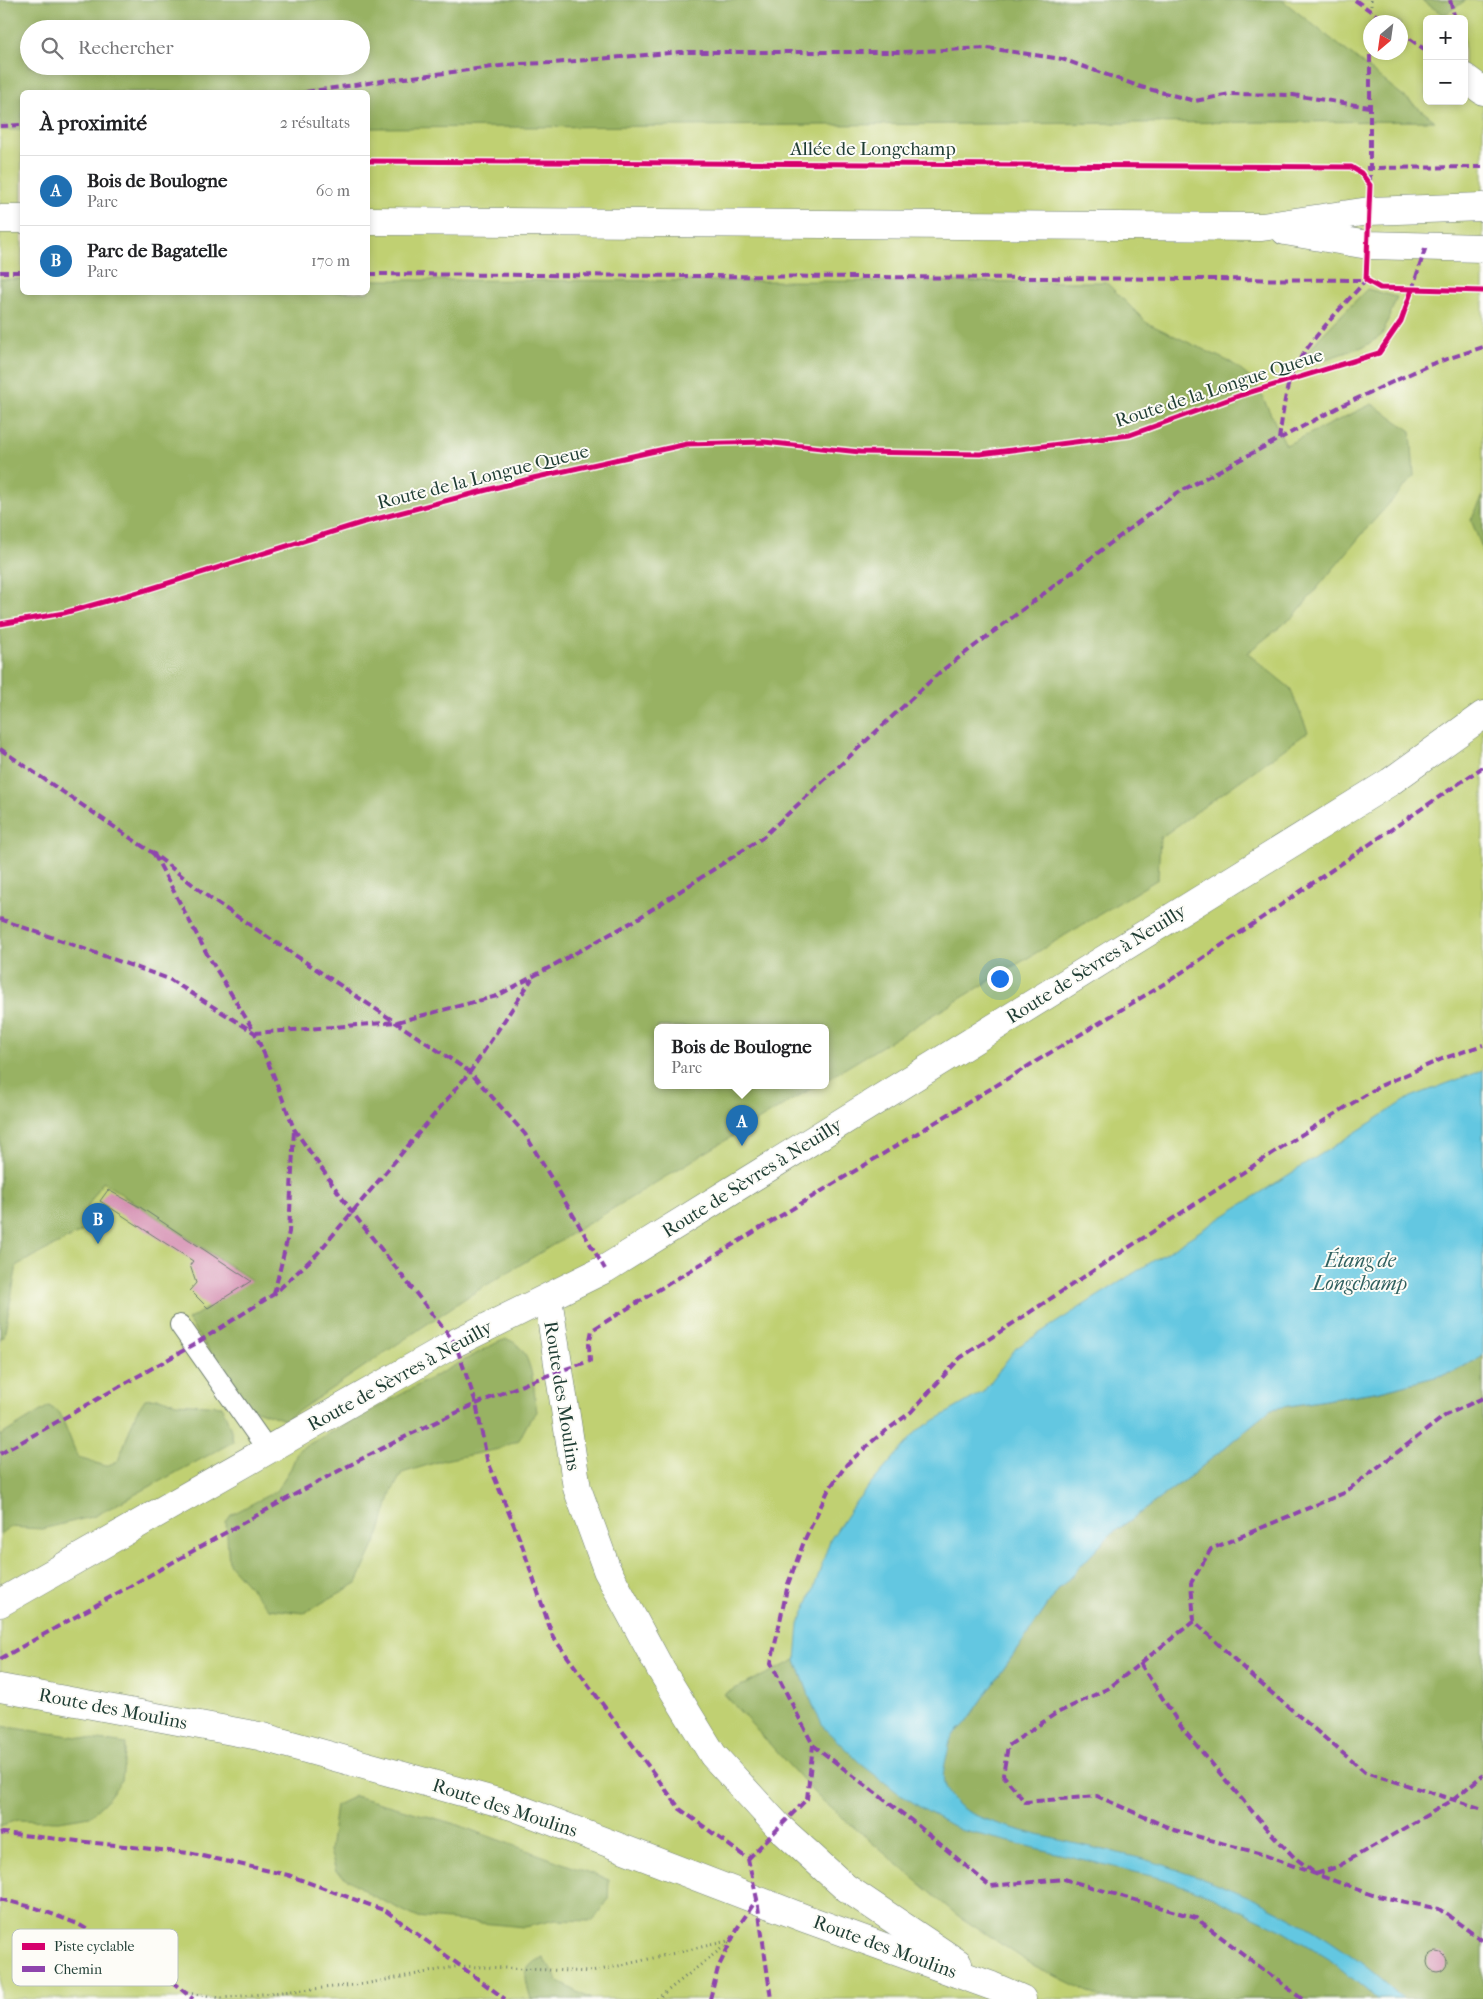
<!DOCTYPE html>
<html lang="fr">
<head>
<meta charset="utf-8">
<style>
	:root { --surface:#fff; --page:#f2f2f2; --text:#202124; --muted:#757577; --line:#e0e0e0; --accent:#1f6fb2 }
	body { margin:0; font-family:"IM FELL French Canon",serif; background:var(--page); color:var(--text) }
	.controls { position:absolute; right:15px; top:15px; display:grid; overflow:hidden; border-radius:8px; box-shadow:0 2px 8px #0003 }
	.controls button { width:45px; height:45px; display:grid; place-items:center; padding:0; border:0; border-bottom:1px solid var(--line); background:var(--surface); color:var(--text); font:25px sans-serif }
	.compass { position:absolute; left:1363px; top:15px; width:45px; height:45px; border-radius:50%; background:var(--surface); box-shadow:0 2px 8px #0003; rotate:209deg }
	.you { position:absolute; left:999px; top:978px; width:18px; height:18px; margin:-12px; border:4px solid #fff; border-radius:50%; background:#1a73e8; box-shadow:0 0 0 8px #1a73e833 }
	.badge { display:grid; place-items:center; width:32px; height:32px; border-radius:50%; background:var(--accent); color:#fff; font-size:16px; font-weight:700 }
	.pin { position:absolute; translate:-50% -41px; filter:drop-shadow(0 1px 2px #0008) }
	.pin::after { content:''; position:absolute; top:26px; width:18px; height:15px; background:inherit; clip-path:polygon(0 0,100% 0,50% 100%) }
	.popup { position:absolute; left:654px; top:1024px; width:175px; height:65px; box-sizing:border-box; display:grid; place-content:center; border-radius:8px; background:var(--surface); filter:drop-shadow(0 1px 4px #0005); font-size:16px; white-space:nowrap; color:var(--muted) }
	.popup b { font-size:19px; color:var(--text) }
	.popup::after { content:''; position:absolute; left:50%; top:100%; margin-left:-10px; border:10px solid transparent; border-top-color:var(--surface) }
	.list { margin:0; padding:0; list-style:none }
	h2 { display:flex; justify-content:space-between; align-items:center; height:65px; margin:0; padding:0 20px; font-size:21px }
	h2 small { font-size:16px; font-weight:400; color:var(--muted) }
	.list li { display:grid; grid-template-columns:32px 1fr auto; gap:15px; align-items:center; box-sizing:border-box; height:70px; padding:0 20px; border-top:1px solid var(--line) }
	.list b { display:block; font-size:19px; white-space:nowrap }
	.list p { margin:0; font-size:16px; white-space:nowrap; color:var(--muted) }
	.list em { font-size:16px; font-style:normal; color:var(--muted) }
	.icon { flex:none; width:28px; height:28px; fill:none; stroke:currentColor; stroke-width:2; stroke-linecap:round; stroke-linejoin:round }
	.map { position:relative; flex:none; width:1483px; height:1999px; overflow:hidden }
	.search { position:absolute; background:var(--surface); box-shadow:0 2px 8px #0003; left:20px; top:20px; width:350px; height:55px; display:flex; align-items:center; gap:12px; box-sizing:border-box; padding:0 18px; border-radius:28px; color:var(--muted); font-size:19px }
	.panel { position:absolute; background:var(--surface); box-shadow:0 2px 8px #0003; left:20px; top:90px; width:350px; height:205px; border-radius:8px }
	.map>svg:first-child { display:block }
</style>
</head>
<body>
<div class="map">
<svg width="1483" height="1999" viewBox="0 0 1483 1999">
	<rect width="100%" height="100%" fill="#fdfcf7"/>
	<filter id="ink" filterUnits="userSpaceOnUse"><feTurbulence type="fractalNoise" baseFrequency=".02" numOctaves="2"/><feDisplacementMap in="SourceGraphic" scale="10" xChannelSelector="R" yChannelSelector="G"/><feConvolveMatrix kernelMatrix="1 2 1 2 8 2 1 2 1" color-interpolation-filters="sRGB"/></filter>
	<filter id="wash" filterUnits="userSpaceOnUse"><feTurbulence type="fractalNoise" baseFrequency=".0096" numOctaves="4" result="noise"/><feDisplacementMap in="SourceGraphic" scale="20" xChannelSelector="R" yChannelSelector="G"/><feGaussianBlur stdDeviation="1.12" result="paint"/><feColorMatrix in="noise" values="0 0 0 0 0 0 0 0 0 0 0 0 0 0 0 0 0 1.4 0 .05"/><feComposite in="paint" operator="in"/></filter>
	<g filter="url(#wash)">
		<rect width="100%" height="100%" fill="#f9ebd9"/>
		<path fill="#c0d072" stroke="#708653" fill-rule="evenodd" d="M0,0h1483v1999h-1483zM1427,19h37v82h-37zM1370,22h30v30h-30zM29,29h332v37h-332zM22,92h346v200h-346zM658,1027h168v58h-168z"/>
		<g fill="#98b264" stroke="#5c784c" fill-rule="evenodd">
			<path d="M0,0h1282l153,121 -1067,7v-36h-346v38h-22zM29,29h332v37h-332z"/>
			<path d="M1421,0h45l-22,15z"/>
			<path d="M0,279h22v13h346v-12l738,2 41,41 85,40 23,19 31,63 86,-41 39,27 3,45 -46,51 -74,89 -47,37 43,35 18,44 -148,106 -2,41 -332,201v-53h-168v58h159l-350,212 -182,123 -37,-13 -60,-87 63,-40 -148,-98 -14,22 -6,27 -66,34 -13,71 -4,3z"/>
			<path d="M1367,289l30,8 -15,38 -17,11 -63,21v-7l17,-22z"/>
			<path d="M1483,496v54l-12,-30z"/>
			<path d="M507,1339c27,9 26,49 30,73l-8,9 -10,19 -20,9 -55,11 -42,13 -11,20 -11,39 -23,51 -53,30 -35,-4 -40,-45 -3,-42 5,-7 45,-24 15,-23 7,-18 200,-108z"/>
			<path d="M1483,1355v644h-380l-70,-34 -76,-50 -141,-120 -92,-101 72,-34 19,51 151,12 93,-134 51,-54 83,-61 78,-65 109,-18 32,-8 42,-11z"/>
			<path d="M159,1398l17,5 46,3 9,24 2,12 -138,74 -53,13 -33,-2 -9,7v-98l49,-30 11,7 18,45 28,8 12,-5 18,-48 9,-14z"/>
			<path d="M0,1726l126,18 -4,36 -17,22 -15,14 -31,5 -42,-1 -17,6z"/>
			<path d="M355,1796l97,27 157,57 -1,20 -15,21 -38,-1 -30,7 -109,-10 -45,-22 -35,-24 -6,-20 6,-46z"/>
			<path d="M543,1958l16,24 32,17h-60c-6,-20 -11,-33 12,-41z"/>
		</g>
		<path fill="#63c7e1" stroke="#41828a" d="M1483,1070v285l-29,17 -42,11 -32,8 -109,18 -78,65 -83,61 -51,54 -93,134c-4,5 -10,9 -14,14 -3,4 -3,12 -5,18 -5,21 -7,31 9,48 23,25 148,45 187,56 97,27 188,70 260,140h-26l-48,-40 -46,-28 -70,-34 -49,-18 -204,-49 -37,-21 -26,-17 -36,-28 -36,-35 -10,-18 -19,-51 3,-36 14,-33 17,-51 27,-40 61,-70 65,-38 33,-44 395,-251z"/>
		<g id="blocks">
			<g fill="#d591b3">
				<path d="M108,1190l32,17 111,74 -43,27 -18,-18 6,-7 -6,-18 3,-4 -93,-60z"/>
				<circle cx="1437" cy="1962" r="10"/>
			</g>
		</g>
	</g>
	<g filter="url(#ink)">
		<use href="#blocks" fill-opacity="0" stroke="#6b7a6e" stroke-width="1"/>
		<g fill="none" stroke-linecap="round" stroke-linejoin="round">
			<g stroke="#6b7a6e" stroke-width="22">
				<path id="lane" d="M180,1325l87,124"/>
			</g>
			<g stroke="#6b7a6e" stroke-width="29">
				<g id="street">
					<path d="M1464,77l19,14"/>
					<path d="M548,1298l29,190 30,82 54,100 52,85 66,72 66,60 113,76"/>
					<path d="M0,1688l259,48 253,70 292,112 188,68 30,13"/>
				</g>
			</g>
			<g stroke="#6b7a6e" stroke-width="29">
				<path id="secondary" d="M0,1603l455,-260 150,-74 785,-487 93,-67"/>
			</g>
			<g stroke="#6b7a6e" stroke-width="29">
				<g id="primary">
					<path d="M0,219h22"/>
					<path d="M368,221l894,6 107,-16 114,-4"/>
					<path d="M1285,231l83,14 115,3"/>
				</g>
			</g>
			<g stroke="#6b7a6e" stroke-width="3" stroke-dasharray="1 4" stroke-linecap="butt">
				<path d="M1371,11v-11"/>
				<path d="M187,1993l34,5 143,-14 96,-18 132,6 140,-32"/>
				<path d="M657,1999l74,-58"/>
			</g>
			<use href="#lane" stroke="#fff" stroke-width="20"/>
			<use href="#street" stroke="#fff" stroke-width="28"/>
			<use href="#secondary" stroke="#fff" stroke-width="28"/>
			<use href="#primary" stroke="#fff" stroke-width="28"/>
			<g stroke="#8e44ad" stroke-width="4" stroke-dasharray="8 4" stroke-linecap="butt">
				<path d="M1355,0l31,22"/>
				<path d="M1450,0l5,19"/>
				<path d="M1400,32l27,19"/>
				<path d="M306,92l76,-11 135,-17 35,-1 128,-11h221l86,-4 75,11 79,28 54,14 35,-7 63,1 76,12"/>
				<path d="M0,126l22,-1"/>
				<path d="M1366,168l117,-1"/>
				<path d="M1370,183v-160"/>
				<path d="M0,272h22"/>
				<path d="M368,274l998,6 4,2"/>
				<path d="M1412,290l14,-44"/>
				<path d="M1279,439c3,-19 5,-39 10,-57 8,-31 55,-76 77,-102"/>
				<path d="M0,749l154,105 57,45 259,173 55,62 80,135"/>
				<path d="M154,854l53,100 48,79 142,-11 100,-26 137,-75 128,-83 178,-166 237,-179 166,-88 86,-40 54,-18"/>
				<path d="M0,919l169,60 86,54 18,41 21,55 58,83 103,131 21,60 11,56 35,86 31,92 127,172 68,50 9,40 14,100"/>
				<path d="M274,1294l15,-62 5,-103"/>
				<path d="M1483,1398l-37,17 -102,78 -133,56 -20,34 3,38 59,56 112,95 118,37"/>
				<path d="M0,1454l195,-110 79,-50 43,-40 153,-182 62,-93"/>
				<path d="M1194,1621l-85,67 -54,26 -47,32 -5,29 22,27 72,-6 77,34 84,23 115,42 66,14 44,32"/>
				<path d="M0,1659c80,-45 161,-90 241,-135 112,-62 226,-124 349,-163l-1,-16 3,-15 580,-351 311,-212"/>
				<path d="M1140,1663l41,64 86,102 27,28 22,17 21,-7 116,-67 30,-25"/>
				<path d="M0,1834l3,-1 186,20 99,22 98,36 119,88"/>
				<path d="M748,1859l59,-60 6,-54"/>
				<path d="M0,1899l36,9 42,16 87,52 28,23"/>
				<path d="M710,1999l8,-31 20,-41 19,-28"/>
				<path d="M1302,1999l-106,-81 -132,-39 -74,7 -74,-62 -103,-79 -42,-82 17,-79 17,-45 24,-50 18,-25 28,-25 36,-27 49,-54 325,-213 95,-59 62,-27 41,-14"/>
			</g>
			<g stroke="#fdfcf7" stroke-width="8">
				<g id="cycleway">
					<path d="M368,161l983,6 10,6 9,12 -4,95 14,8 103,3"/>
					<path d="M0,624l64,-11 82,-23 215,-67 172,-45 154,-34 77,-2 96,10 120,2 150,-19 111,-40 138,-42 22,-32 11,-31"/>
				</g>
			</g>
			<use href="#cycleway" stroke="#d6006c" stroke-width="5"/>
		</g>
	</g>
	<g text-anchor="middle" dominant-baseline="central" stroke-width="4" stroke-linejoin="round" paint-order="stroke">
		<g font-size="19" fill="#1f3d34" stroke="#fdfcf7">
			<text x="873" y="149">Allée de Longchamp</text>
			<text transform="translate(1219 388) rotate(-18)">Route de la Longue Queue</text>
			<text transform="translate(483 477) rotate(-14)">Route de la Longue Queue</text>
			<text transform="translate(1096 964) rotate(-32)">Route de Sèvres à Neuilly</text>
			<text transform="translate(752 1178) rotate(-32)">Route de Sèvres à Neuilly</text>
			<text transform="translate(400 1376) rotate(-29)">Route de Sèvres à Neuilly</text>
			<text transform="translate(562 1396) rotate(81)">Route des Moulins</text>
			<text transform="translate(113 1709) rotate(11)">Route des Moulins</text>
			<text transform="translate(505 1808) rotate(18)">Route des Moulins</text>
			<text transform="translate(885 1947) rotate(20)">Route des Moulins</text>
		</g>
		<g font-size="20" font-style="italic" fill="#30605f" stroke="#fdfcf7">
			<text x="1360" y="1260">Étang de<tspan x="1360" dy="23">Longchamp</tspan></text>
		</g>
	</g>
	<rect x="12" y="1929" width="166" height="57" rx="8" fill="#fdfcf7" stroke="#bac3bc" stroke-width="1"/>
	<rect x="22" y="1943" width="23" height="7" fill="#d6006c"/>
	<rect x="22" y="1966" width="23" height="6" fill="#8e44ad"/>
	<g font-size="14" fill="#1f3d34">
		<text x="54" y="1951">Piste cyclable</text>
		<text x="54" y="1974">Chemin</text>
	</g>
</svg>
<div class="controls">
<button>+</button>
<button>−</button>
</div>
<svg class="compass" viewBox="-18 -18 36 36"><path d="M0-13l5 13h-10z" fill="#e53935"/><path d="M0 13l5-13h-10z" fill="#757577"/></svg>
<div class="you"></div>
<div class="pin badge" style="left:742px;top:1146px">A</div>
<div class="popup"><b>Bois de Boulogne</b>Parc</div>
<div class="pin badge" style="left:98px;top:1244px">B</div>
<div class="search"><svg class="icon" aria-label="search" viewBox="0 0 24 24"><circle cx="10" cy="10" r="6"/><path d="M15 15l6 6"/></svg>Rechercher</div>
<section class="panel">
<h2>À proximité<small>2 résultats</small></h2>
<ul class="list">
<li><span class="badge">A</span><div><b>Bois de Boulogne</b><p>Parc</p></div><em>60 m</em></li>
<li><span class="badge">B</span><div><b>Parc de Bagatelle</b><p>Parc</p></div><em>170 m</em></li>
</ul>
</section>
</div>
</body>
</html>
